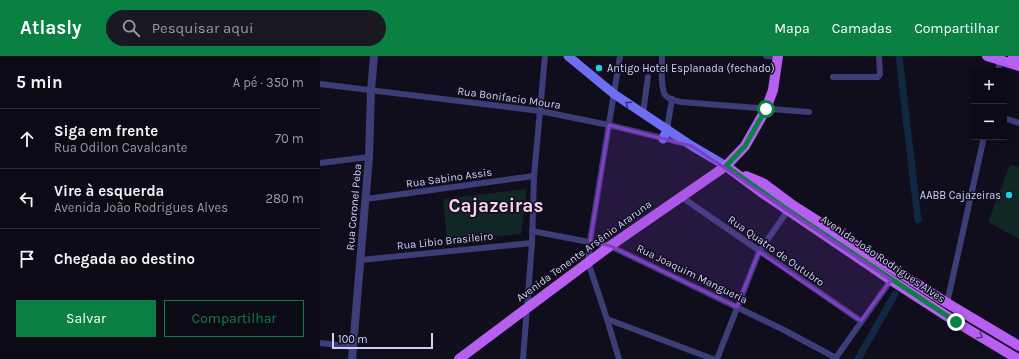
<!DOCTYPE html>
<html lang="pt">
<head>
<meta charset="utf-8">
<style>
	:root { --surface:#0c0a16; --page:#1a1823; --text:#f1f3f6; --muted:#9a9aa1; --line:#2c2b35; --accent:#0b8043 }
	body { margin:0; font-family:Karla,sans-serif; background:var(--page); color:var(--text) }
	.controls { position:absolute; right:12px; top:12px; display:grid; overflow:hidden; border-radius:0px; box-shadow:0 2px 10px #0003 }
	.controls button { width:36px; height:36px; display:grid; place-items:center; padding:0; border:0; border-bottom:1px solid var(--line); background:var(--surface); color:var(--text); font:20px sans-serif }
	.scale { position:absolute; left:12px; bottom:10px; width:101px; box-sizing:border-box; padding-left:4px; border:2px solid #d2cefb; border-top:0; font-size:11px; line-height:14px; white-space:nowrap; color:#d2cefb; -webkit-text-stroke:3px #100e1d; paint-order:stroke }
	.stop { position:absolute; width:12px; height:12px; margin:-9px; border:3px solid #0b8043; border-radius:50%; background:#fff }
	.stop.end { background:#0b8043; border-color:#fff; box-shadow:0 1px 4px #0008 }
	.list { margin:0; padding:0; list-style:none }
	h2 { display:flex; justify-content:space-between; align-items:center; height:52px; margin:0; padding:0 16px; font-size:17px }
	h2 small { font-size:13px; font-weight:400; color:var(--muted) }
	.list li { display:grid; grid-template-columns:26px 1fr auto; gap:12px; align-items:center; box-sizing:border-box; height:60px; padding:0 16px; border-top:1px solid var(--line) }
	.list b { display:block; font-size:15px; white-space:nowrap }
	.list p { margin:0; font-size:13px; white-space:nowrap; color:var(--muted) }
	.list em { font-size:13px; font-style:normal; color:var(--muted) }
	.actions { display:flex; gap:8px; padding:12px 16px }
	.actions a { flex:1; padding:9px 0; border:1px solid var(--accent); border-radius:0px; text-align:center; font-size:14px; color:var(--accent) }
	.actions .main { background:var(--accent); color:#fff }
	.icon { flex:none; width:22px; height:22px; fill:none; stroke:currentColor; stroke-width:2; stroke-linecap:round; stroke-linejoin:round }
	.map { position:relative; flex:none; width:699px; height:303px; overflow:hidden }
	header { display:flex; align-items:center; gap:24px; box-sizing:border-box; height:56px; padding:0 20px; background:var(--accent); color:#fff }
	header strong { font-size:19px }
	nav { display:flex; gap:22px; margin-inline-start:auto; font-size:14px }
	.search { width:280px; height:36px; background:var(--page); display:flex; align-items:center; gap:10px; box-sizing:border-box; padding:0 14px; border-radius:22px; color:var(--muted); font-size:15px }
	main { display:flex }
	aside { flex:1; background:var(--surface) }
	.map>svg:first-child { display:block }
</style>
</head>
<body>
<header>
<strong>Atlasly</strong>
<div class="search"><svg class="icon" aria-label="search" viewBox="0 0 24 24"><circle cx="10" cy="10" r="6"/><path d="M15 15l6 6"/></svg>Pesquisar aqui</div>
<nav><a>Mapa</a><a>Camadas</a><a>Compartilhar</a></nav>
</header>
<main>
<aside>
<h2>5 min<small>A pé · 350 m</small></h2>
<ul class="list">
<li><svg class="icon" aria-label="ahead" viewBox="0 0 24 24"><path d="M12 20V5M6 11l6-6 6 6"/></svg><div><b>Siga em frente</b><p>Rua Odilon Cavalcante</p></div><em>70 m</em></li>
<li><svg class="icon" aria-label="left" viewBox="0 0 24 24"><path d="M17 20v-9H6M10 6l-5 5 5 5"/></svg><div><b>Vire à esquerda</b><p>Avenida João Rodrigues Alves</p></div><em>280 m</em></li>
<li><svg class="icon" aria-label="arrive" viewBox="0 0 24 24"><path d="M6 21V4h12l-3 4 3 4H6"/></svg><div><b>Chegada ao destino</b></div></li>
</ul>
<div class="actions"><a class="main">Salvar</a><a>Compartilhar</a></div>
</aside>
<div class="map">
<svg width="699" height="303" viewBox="0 0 699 303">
	<rect width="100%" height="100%" fill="#100e1d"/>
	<g fill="#112725">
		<path d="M690,109l9,2v72l-31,-17z"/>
		<path d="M207,133l-6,45 -74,7 -4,-42z"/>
	</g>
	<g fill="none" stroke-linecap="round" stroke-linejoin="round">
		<g stroke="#122742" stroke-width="7">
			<path d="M579,0l19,164"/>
			<path d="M538,303l37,-65"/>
		</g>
		<g stroke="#3d3d78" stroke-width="6">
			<path d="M342,0c0,9 -2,34 4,40 4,4 11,5 15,6l128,10"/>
			<path d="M446,0l12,1"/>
			<path d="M678,15l2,-11"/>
			<path d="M513,21h45l2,-3 -1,-18"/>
			<path d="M0,28l220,27 69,14 78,19"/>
			<path d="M323,57l5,-36"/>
			<path d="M684,62l15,5"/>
			<path d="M347,73l5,-30"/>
			<path d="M0,107l49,-6"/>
			<path d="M360,140l181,125"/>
			<path d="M46,143l168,-23"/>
			<path d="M212,175l78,15 172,83 54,29"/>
			<path d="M40,204l172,-17"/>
			<path d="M627,247l37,-166"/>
			<path d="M287,263l106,40"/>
			<path d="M0,287l33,4"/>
			<path d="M203,303l9,-116 2,-67 11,-120"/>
			<path d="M299,303l-12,-40 -19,-57 2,-21 30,-185"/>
			<path d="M397,303l42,-107 29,-42"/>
			<path d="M515,303l56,-79"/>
		</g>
		<path stroke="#3d3d78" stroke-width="8" d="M32,303l17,-202 2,-67 3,-34"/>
		<g stroke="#6e6ef2" stroke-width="9">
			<path d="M248,0l46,38 78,52 34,20"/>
			<path d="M343,83l4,-10"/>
		</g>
		<g stroke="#b65ff1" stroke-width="10">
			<path d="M667,0l32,10"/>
			<path d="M693,0l6,2"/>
			<path d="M406,110l35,26 130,88 65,42 62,37"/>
			<path d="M426,120l17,7 31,23 153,97 72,43"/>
			<path d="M139,303l151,-113 116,-80 19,-20 21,-37 7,-19 5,-34"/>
		</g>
	</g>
	<defs><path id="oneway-chevron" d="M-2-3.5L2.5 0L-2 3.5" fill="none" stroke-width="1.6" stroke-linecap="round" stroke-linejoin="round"/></defs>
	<use stroke="#363472" href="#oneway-chevron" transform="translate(308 48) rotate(-146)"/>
	<use stroke="#5b327c" href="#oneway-chevron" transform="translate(660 280) rotate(31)"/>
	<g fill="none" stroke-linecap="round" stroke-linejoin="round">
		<path stroke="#0b8043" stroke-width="5" d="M446,53l-21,37 -19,20 62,44 168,112"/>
	</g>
	<path fill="#843cc5" fill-opacity="0.2" stroke="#843cc5" stroke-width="3" stroke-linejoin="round" d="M289,69l83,21 199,134 -30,41 -102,-69 -22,55 -127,-61 -20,-5z"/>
	<g fill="#14d3e1" stroke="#100e1d" stroke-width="1.5">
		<circle cx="279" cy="12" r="4"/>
		<circle cx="689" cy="139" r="4"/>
	</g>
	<g text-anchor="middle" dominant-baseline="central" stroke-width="3" stroke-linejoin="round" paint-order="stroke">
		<g font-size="11" fill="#d2cefb" stroke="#100e1d" text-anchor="start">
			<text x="287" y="12">Antigo Hotel Esplanada (fechado)</text>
			<text x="681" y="139" text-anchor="end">AABB Cajazeiras</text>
		</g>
		<g font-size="11" fill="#d2cefb" stroke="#100e1d">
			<text transform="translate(189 42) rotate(8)">Rua Bonifacio Moura</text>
			<text transform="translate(129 122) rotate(-8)">Rua Sabino Assis</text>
			<text transform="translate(34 151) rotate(-85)">Rua Coronel Peba</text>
			<text transform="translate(125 185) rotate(-6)">Rua Libio Brasileiro</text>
			<text transform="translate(264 195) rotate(-36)">Avenida Tenente Arsênio Araruna</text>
			<text transform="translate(456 195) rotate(35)">Rua Quatro de Outubro</text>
			<text transform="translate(563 203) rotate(34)">Avenida João Rodrigues Alves</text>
			<text transform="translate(372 218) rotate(26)">Rua Joaquim Mangueria</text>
		</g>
		<g font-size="19" font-weight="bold" fill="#fbd0ed" stroke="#100e1d">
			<text x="176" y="150">Cajazeiras</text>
		</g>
	</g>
</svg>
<div class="controls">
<button>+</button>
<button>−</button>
</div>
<div class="scale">100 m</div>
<div class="stop" style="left:446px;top:53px"></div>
<div class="stop end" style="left:636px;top:266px"></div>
</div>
</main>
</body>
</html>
